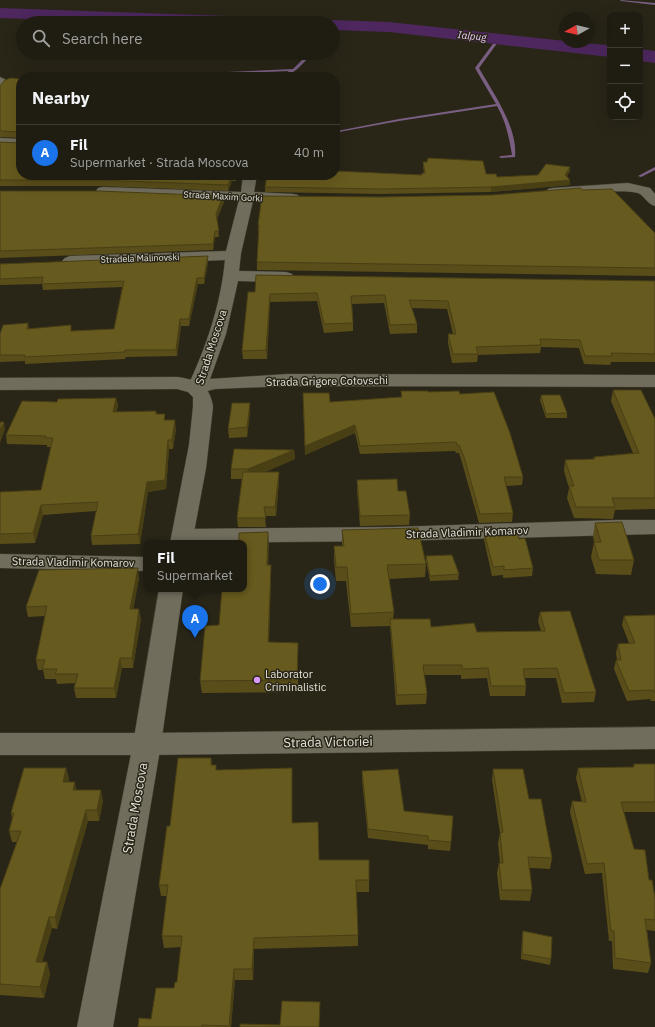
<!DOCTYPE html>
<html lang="en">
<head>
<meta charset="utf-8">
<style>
	:root { --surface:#1f1c12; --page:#27251b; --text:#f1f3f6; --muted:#a1a19f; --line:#3c3a32; --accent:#1a73e8 }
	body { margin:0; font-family:"IBM Plex Sans",sans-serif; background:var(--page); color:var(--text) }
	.controls { position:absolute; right:12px; top:12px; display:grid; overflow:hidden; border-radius:8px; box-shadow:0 4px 16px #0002 }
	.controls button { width:36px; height:36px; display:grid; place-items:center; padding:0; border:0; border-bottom:1px solid var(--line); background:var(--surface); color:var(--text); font:20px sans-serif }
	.compass { position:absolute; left:559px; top:12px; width:36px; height:36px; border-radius:50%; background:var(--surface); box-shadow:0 4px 16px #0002; rotate:262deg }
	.you { position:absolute; left:320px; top:584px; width:14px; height:14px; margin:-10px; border:3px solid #fff; border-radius:50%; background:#1a73e8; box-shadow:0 0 0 6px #1a73e833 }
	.badge { display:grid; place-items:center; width:26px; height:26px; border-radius:50%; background:var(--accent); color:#fff; font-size:13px; font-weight:700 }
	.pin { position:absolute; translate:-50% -33px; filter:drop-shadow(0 1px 2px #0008) }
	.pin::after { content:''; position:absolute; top:21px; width:14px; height:12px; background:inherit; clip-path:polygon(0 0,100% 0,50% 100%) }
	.popup { position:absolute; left:143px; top:540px; width:104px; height:52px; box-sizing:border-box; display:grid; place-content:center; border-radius:8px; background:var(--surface); filter:drop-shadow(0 1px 3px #0005); font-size:13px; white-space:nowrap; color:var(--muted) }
	.popup b { font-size:15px; color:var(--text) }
	.popup::after { content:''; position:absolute; left:50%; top:100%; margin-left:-8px; border:8px solid transparent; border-top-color:var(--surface) }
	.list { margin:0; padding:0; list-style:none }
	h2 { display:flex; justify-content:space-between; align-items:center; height:52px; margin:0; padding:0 16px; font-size:17px }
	h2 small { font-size:13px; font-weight:400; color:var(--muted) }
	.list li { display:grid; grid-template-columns:26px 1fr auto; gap:12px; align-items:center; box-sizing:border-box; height:56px; padding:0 16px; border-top:1px solid var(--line) }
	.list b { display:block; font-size:15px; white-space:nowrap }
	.list p { margin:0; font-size:13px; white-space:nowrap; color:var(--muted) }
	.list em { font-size:13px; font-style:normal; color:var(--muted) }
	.icon { flex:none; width:22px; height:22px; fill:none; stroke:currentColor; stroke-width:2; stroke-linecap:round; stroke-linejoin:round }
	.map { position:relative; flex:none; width:655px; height:1027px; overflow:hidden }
	.search { position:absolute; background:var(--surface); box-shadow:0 4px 16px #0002; left:16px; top:16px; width:324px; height:44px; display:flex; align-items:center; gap:10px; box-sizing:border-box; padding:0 14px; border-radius:22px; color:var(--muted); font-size:15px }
	.panel { position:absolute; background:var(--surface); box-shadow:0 4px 16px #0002; left:16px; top:72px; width:324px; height:108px; border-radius:16px }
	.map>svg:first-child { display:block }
</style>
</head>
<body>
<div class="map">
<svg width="655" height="1027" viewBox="0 0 655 1027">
	<rect width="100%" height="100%" fill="#292618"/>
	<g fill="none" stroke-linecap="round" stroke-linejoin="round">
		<g fill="#7a5f83" fill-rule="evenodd">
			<path d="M620,0l35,3v2l-34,-4z"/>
			<path d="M338,24l2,1 -7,7v-3z"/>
			<path d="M498,37l3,1 -22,30c14,25 39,59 36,89l-14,1 -2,-1 2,-1 11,-1c-3,-18 -6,-33 -15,-49l-98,15 -60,11 -2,-1 62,-12 97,-15 -21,-36z"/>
			<path d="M309,53h4c-9,9 -20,24 -34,24l10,-6 -130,6h-25l2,-1 157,-7z"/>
			<path d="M655,167v3l-14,7 -3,-1z"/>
		</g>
		<g fill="#4d275e" fill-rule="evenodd">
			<path d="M0,8l284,10 6,1 3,4h-155l-138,-5z"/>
			<path d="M333,20l56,2 176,19v1l45,3v12l-221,-25 -56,-2v-7h-7z"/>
			<path d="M640,49l15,2v12l-15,-2z"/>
		</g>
		<g stroke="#444236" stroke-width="1">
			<path id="service" d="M0,77l6,3 -3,8 -3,2z"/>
		</g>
		<g stroke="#444236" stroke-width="1">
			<g id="minor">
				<path d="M0,138l21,1v8l-21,-1z"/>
				<path d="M243,175h14l-3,17 39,2 5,1 2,3 -2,3 -5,1 -40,-1 -12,52 -2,18 47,1 6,2 2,3 -2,3 -6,2 -48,-1 -12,53 -16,45 78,-5 367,1v12l-367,-1 -73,3 -19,5 -7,-2 -2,-4c19,-40 34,-84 38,-128l-155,6 -5,-2 -3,-3 3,-3 5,-2 156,-5 13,-51 -136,-5 -5,-1 -2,-3 2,-3 5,-1 138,5z"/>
				<path d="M628,183l22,5 5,6v12c-8,-2 -10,-10 -17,-13 -18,-5 -64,2 -85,3l-5,-1 -2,-3 2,-3 5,-1z"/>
				<path d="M617,520h38v14l-263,7 -209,2 -8,-2 -3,-5 3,-5 8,-2 209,-2z"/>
				<path d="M0,554l146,3v14l-146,-3z"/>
				<path d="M655,727v22l-508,6h-147v-22h147z"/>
			</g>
		</g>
		<g stroke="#444236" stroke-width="1">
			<g id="tertiary">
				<path d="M177,377c21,3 33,8 36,30l-7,61 -14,75h-22l19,-98 4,-38v-10l-5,-5 -11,-3 -177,1v-12z"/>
				<path d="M159,589h24l-22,155 -48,283h-36l56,-283z"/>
			</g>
		</g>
		<use href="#service" fill="#716d5d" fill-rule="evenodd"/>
		<use href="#minor" fill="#716d5d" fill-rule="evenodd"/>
		<use href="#tertiary" fill="#716d5d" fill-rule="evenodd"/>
	</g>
	<g fill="#594d1a">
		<path d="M21,79v59l-21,-1v-51z"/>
		<path d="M0,142l21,33h217l-2,6h-4l-4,10 -129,-5h-99z"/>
		<path d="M423,162l74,15 41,-2 32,-8v4l-3,5 3,4v5l-79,7 -110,2 -116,-2v-5l156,-12 1,-2h2l-1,-7z"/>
		<path d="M583,190l72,43v43l-398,-6v-8l2,-30h-1v-7l123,-28 111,-2z"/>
		<path d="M0,191l223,5 1,6 -7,17 2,18h-4l-2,13 -213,8z"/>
		<path d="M208,262l-4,22h-6l-9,42h-8l-4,30 -51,1 -1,2 -100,5v-3l-25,1v-28l28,-11 1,6 43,2 42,-2 8,-42 -79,3 -1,-6 -42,1v-21z"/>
		<path d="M655,281v81h-44l-1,3 -26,-1 -5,-16 -38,-1 -1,6 -62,2 -1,7 -25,1 -4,-20v-9h5l-6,-25 -35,-1 5,16v9l-27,1 -6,-31 -32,1 1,19v8l-29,2 -7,-32 -47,1 -3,57h-24l-1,-8 6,-59z"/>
		<path d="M613,390l42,29v90l-40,1 -2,9 -39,-1 -7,-20 2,-10 -5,-17 1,-11 28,-1 1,-2 39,-4 -22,-52z"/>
		<path d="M401,391l59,3 63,83 -1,8 -16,1 7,27 -1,9 -33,1 -16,-57 -4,-13h-3l-1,-2 -95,3 -5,-21 -50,22 -2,-62 27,9 71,-5z"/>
		<path d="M541,395l26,18v5h-21l-6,-18z"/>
		<path d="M116,398l2,8 -2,6 40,2 9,6 11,9 -3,20h-4l-3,40 -18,3 -8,52 -48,1 -1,-9 5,-25 -53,4 -8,28 -35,1v-52l41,-2 10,-43h-4v-2l-40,-1 -1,-9 51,-33z"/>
		<path d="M250,412l-3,25 -18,1 -1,-9z"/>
		<path d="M294,450l1,9 -30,13h14v9l-3,35h-11l1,11h-28l-1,-9 5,-39h-11v-10z"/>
		<path d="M357,480l41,11 12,24 -1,10 -49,1 -3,-36z"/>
		<path d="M595,523l39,37 -3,15 -35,-1 -5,-17 3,-15 -1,-5z"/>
		<path d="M342,530l84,34 -1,13 -36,2 5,33 -1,7 38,8 46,5 64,-1 -3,-10 2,-9 56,80 -2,10 -32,1 -6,-25h-31l1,8 -1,10h-35l-3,-18 -26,1v-4h-37l3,19 -1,10 -30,1 -6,-79 -39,1 -5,-46h-10l-2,-21v-14h8z"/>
		<path d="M268,532v33l3,12 -2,65 29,1v49l-96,1 -2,-12 19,-56z"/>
		<path d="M484,532l35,7 14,29 -1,8 -29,2v-3l-11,1 -8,-36z"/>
		<path d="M426,556l33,18 -1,6 -28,1 -4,-20z"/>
		<path d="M139,578l-6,31 8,10 -8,49h-11l-6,30h-40l-2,-10 2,-5 -19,1 -1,-5h-11l-2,-9h-5l-2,-10 9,-44 -17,1 -2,-10z"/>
		<path d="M655,615v86h-4l-1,-2 -23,2 -13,-32 2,-9h1l-1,-7 2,-9 11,-1 -7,-18 2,-9z"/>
		<path d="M211,758l1,7 4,5 77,53 26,37 50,20v12h-13l2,43v11l-104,3 -1,31h-18l-4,47h-93l13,-8 23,-31 3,-6 4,-35 -17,1 -2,-12 5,-40h-6l-2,-11 11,-59z"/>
		<path d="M634,764h21v48h-31l10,37 15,31 6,18v33l-8,-1 4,33 -3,10 -35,-4 -1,-28h-3l-7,-68 -17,1 -15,-62 2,-11 10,1 -6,-24 2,-10 55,-1z"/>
		<path d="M66,768l3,11 -1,3 8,8 27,11 -4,20h-11l-31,108 -5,-1 -10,34h5l3,12 -6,24 -44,-3v-106l17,-47h-5l-3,-11 3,-13 -1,-5z"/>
		<path d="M493,769l36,30 23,59 -2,11 -20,-1 2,22 -2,11 -30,-1 -3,-27 2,-10h1l-2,-20 2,-10 -8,-53z"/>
		<path d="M362,771l42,40 47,31 -1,9 -22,-2v-4l-60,-7 -6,-58z"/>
		<path d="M523,931l28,28 -1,6 -29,-6 1,-22z"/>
	</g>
	<g fill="#483f15">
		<path d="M570,167v4l-5,8v-4z"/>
		<path d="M236,175h2l-2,6z"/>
		<path d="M232,176v5l-4,10v-6z"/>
		<path d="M570,180v5l-79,7v-5z"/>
		<path d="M223,196l1,6 -8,18v-6z"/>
		<path d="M215,231v6l-2,13v-6z"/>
		<path d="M208,256v6l-4,22v-6z"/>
		<path d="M197,278l1,6 -9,42v-7z"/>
		<path d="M270,294v8l-3,57 -1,-9z"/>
		<path d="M180,319l1,7 -4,30 -1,-6z"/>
		<path d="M116,398l2,8 -4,15 -1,-9z"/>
		<path d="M250,403v9l-3,25v-10z"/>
		<path d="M175,420l1,9 -3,20 -1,-9z"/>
		<path d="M4,422l1,7 -5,14v-12z"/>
		<path d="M355,425v8l-50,22v-9z"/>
		<path d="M168,440l1,9 -3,40 -18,3 -8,52 -2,-10 9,-52z"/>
		<path d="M294,450l1,9 -46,20 -1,-10z"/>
		<path d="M279,472v9l-3,35 -1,-9z"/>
		<path d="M41,505l2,10 -8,28 -2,-10z"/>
		<path d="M268,532l1,12 -1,33 -1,-12z"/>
		<path d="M271,565v12l-3,77v-12z"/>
		<path d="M138,568l1,10 -7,40 -2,-9z"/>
		<path d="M139,609l2,10 -8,49 -1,-10z"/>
		<path d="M120,658l2,10 -6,30 -2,-10z"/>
		<path d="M66,768l3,11 -4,15 -2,-12z"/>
		<path d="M75,782l2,12 -4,-4z"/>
		<path d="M101,790l2,11 -4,20 -2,-11z"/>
		<path d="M86,810l2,11 -31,108 -2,-12z"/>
		<path d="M49,917l3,11 -13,45 -3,-11z"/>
		<path d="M254,938v11l-1,31 -1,-11z"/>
		<path d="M47,962l3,12 -6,24 -4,-11z"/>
		<path d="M234,969l1,11 -4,47h-1z"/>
	</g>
	<g fill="#675a1e" stroke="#483f15">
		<path d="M11,78l10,1v54l-1,-1 -20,-1v-45l5,-6z"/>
		<path d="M0,142l20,1 1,-1v33h215l-4,1 -4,9 -130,-5h-98z"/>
		<path d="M428,158l55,3 3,13h10l1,3 41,-2 8,-11 24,3 -5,8 5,5 -79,7 -110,2 -116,-2 2,-12h68v-4l87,4v-2h3l-2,-11h4z"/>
		<path d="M580,188l3,2 29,-1 43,44v35l-398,-6 2,-37h-1l4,-29 119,1 111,-2z"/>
		<path d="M0,191h98l125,5 -7,18 3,17h-4l-2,13 -213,7z"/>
		<path d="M208,256l-4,22h-7l-8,41h-9l-4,31h-51v2l-101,5 1,-2h-25v-21l3,-9 25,-2 -1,6 44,-4v6l43,-2 10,-48 -82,3 1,-7 -43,2v-15z"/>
		<path d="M256,275l399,6v73l-44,-1 1,3h-27l-5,-16 -40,-1 1,6 -65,2 2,7h-25l-5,-20h8l-8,-33 -39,-1 8,24 -27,1 -5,-30 -34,1 2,27 -29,1 -7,-31 -47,1 -4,56 -24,1 6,-59h7z"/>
		<path d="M613,390h28l14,29v79h-43l3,9h-39l-7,-21h5l-9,-26 30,-1 -1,-2 45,-4z"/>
		<path d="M401,391h27v1l31,-1 1,3 34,-2 16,41 13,44h-19l9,36 -33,1 -16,-57 -5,-12h-2l-1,-3 -96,4 -5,-21 -50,21 -2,-53h26l1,9 72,-5z"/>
		<path d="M541,395h19l7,18 -21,1z"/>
		<path d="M116,398l-3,14 43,-1v3h9l-1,6h11l-3,20h-4l-3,40 -18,2 -9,52 -47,2 7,-34 -57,3 -8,28 -33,1v-42l41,-2 12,-52h-8l1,-2 -40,-1 16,-34 35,1 1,-3z"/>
		<path d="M232,403h18l-3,24 -19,2z"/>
		<path d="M0,422h4l-4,9z"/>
		<path d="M234,449l60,1 -46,19h-17z"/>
		<path d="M243,472h36l-4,35h-11l2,11h-29z"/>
		<path d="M397,479l1,12h8l4,24 -50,1 -3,-36z"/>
		<path d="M622,522l12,38h-35l-5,-18h7l-6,-19z"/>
		<path d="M418,528l8,36 -39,1 7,47 -43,2 -4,-47h-11l-2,-21h10l-2,-16z"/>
		<path d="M517,531l2,8 6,-1 8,30 -29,2v-4l-11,1 -9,-35z"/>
		<path d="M268,532l-1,33h4l-3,77 30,1 -1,37 -97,1 5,-55 14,-1 3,-36h22v-46h-5v-10z"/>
		<path d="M452,555l7,19 -29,2 -4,-20z"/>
		<path d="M138,568l-8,41h9l-7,49h-12l-6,30h-40l4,-14h-23l2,-5h-15l3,-9h-9l11,-54 -21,1 13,-37z"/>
		<path d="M570,611l26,81 -32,1 -7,-25 -34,1 3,17h-35l-3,-18 -26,1v-4h-39l4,29 -30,1 -7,-76h40l1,8 43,-4 3,9 68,-1 -5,-19z"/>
		<path d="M655,615v77h-2v-2l-24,1 -13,-31h5l-3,-16 17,-1 -11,-27z"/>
		<path d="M178,758h33v7h5v5l76,-2v55l26,-1 1,38h50v20h-13l2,55 -104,3 -2,31h-18l-5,57 -27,-1v2h-64l1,-9 12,1 5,-31h18l1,-6h2l5,-46h-20l6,-51h-9l8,-59h3z"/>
		<path d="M634,764h21v38h-34l13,47 11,1 4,30h3l3,18v22l-10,-1 6,44 -36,-5 -1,-27h-3l-7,-68 -17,1 -15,-63 14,1 -8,-34 56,-1z"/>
		<path d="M24,768h42l-3,14h12l-2,8h28l-4,20h-11l-31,107h-6l-13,45h11l-7,25 -40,-3v-95l21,-58h-12l5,-18h-3z"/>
		<path d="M398,769l6,42 49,5 -2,26 -23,-2v-4l-60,-7 -6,-58z"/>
		<path d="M493,769h30l6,30h12l11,59 -24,-1 4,33h-30l-3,-27h4l-3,-30 3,-1z"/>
		<path d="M523,931l29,6 -1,22 -29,-5z"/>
		<path d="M282,1001l38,1 -1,25h-79v-3l40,1z"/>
	</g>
	<circle fill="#d99af7" stroke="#292618" stroke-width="1.5" cx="257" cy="680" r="4"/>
	<g text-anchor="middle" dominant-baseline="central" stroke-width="3" stroke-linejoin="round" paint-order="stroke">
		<g font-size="9" fill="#e4e2d9" stroke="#292618">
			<text transform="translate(223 196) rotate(3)">Strada Maxim Gorki</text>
			<text transform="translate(140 258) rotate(-2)">Stradela Malinovski</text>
		</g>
		<g font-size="10" font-style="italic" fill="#ebc9fc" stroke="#292618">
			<text transform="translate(472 36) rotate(6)">Ialpug</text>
		</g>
		<g font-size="11" fill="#e4e2d9" stroke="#292618">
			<text transform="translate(211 347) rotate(-72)">Strada Moscova</text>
			<text transform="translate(327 381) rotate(-1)">Strada Grigore Cotovschi</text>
			<text transform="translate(467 532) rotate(-2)">Strada Vladimir Komarov</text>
			<text transform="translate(73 562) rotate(1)">Strada Vladimir Komarov</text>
		</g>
		<g font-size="11" fill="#e4e2d9" stroke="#292618" text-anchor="start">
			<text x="265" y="674">Laborator<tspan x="265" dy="13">Criminalistic</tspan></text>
		</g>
		<g font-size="13" fill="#e4e2d9" stroke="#292618">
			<text transform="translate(328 742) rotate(-1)">Strada Victoriei</text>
			<text transform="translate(135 808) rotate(-80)">Strada Moscova</text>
		</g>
	</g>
</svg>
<div class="controls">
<button>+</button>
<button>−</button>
<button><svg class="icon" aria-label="locate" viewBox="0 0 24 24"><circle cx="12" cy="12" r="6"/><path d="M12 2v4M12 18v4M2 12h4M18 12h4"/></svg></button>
</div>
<svg class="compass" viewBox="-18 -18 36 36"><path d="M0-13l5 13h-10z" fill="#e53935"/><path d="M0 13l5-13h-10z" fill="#a1a19f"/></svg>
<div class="you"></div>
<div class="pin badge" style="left:195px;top:638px">A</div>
<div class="popup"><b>Fil</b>Supermarket</div>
<div class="search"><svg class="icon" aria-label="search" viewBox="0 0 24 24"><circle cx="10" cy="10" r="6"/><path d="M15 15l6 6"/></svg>Search here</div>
<section class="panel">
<h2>Nearby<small></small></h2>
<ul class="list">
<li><span class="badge">A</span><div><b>Fil</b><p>Supermarket · Strada Moscova</p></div><em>40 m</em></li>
</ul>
</section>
</div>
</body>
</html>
